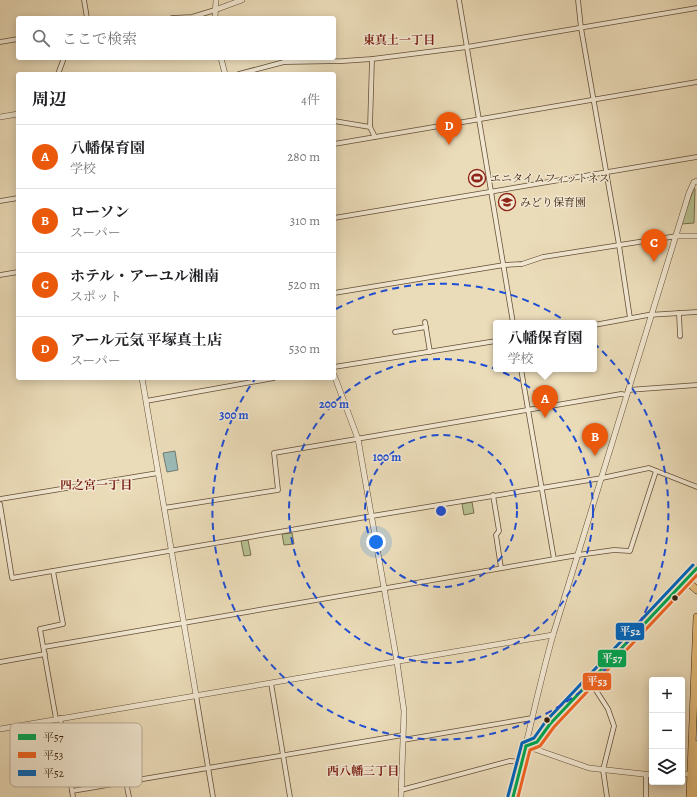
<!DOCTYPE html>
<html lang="ja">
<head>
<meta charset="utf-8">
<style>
	:root { --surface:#fff; --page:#f2f2f2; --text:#202124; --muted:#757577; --line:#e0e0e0; --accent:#ea580c }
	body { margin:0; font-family:Alegreya,"Noto Serif JP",serif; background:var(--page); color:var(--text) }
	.controls { position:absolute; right:12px; bottom:12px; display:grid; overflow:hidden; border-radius:4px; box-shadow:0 2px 10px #0003 }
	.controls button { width:36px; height:36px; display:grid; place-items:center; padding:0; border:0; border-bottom:1px solid var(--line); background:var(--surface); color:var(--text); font:20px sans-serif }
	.you { position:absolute; left:376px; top:542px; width:14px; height:14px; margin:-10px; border:3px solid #fff; border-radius:50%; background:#1a73e8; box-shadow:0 0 0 6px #1a73e833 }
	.badge { display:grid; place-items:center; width:26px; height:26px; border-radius:50%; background:var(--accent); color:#fff; font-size:13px; font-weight:700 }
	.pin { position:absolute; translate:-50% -33px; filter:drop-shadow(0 1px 2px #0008) }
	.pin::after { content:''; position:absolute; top:21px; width:14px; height:12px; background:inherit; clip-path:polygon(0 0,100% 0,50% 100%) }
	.popup { position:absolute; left:493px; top:320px; width:104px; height:52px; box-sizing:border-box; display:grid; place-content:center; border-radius:4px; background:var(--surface); filter:drop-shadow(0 1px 3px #0005); font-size:13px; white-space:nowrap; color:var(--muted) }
	.popup b { font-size:15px; color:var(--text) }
	.popup::after { content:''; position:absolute; left:50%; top:100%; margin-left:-8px; border:8px solid transparent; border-top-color:var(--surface) }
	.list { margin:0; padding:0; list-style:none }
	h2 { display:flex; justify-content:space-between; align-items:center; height:52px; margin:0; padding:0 16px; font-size:17px }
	h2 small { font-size:13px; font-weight:400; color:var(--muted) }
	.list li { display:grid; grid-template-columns:26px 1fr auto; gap:12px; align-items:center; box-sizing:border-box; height:64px; padding:0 16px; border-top:1px solid var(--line) }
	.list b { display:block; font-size:15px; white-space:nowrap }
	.list p { margin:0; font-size:13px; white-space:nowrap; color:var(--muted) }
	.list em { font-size:13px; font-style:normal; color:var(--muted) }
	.icon { flex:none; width:22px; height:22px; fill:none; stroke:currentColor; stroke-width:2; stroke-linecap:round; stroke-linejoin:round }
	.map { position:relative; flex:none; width:697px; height:797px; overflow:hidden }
	.search { position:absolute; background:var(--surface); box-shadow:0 2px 10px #0003; left:16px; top:16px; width:320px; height:44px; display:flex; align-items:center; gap:10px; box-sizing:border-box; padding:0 14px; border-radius:4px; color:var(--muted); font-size:15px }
	.panel { position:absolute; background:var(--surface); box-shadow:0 2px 10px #0003; left:16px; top:72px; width:320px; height:308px; border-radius:4px }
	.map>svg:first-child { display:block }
</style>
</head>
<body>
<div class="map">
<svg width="697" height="797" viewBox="0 0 697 797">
	<rect width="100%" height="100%" fill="#ebdcb9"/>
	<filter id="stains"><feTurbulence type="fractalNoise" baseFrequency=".005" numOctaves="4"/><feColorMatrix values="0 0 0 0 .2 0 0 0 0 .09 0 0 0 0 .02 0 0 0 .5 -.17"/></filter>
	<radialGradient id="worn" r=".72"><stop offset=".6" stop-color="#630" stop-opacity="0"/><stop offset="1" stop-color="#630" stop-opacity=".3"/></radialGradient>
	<g fill="#b6c090" stroke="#766f4e">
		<path d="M694,188l1,1 -1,34 -13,1z"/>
		<path d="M472,502l2,11 -10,2 -2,-11z"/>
		<path d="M292,533l2,11 -10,1 -2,-11z"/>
		<path d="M248,540l3,15 -7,1 -3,-15z"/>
	</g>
	<path fill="#9bbab7" stroke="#737c73" d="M175,451l3,19 -11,2 -4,-19z"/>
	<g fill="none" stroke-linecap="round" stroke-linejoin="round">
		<g stroke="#644e37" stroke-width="5.5">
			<g id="minor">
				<path d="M84,0l3,18"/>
				<path d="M459,0l54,323"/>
				<path d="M578,0l3,28 38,217 11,73"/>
				<path d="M172,18l20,-1 23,-7"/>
				<path d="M0,42l18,-3"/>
				<path d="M58,74l6,-16"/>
				<path d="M239,74l45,-12 59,-1 29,-2 95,-12 230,-39"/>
				<path d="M334,121l36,6 5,10"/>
				<path d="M370,127l2,-68"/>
				<path d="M334,144l363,-62"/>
				<path d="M0,201l18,-3"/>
				<path d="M334,218l363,-61"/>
				<path d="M0,275l18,-3"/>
				<path d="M334,293l170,-28 18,-1 21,-7 134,-21"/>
				<path d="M679,313l1,23"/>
				<path d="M425,322l5,30"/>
				<path d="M594,325l54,-10 49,-3"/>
				<path d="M395,332l31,-5"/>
				<path d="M334,367l162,-26"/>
				<path d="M521,369l33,190"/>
				<path d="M628,390l69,-5"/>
				<path d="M146,401l128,-23"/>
				<path d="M493,495l6,36 -3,4 5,33"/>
				<path d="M0,499l158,-26"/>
				<path d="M0,504l12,74 360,-62 230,-38 47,-10 48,19"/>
				<path d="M164,508l114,-18 -4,-37 347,-59 6,1"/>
				<path d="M53,571l10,53 -23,5 16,90"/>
				<path d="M44,647l534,-92 36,-5 16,1 26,-80"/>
				<path d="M0,662l45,-8"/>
				<path d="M590,681l18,28 6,17 -11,44 4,27"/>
				<path d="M271,683l19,114"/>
				<path d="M196,695l17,102"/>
				<path d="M60,718l13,79"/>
				<path d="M403,740l129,-22"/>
				<path d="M646,775v22"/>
				<path d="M126,782l3,15"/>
				<path d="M401,790l109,-29 12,1"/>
				<path d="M72,791l331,-56"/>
			</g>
		</g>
		<g stroke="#644e37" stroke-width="6">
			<g id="tertiary">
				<path d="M215,10l27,-10"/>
				<path d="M215,18l1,-18"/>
				<path d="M221,58l4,16"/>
				<path d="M0,117l18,-3"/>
				<path d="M677,236h20"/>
				<path d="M334,375l24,64 39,223 7,49 -3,86"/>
				<path d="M142,378l54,317"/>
				<path d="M0,729l553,-94"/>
				<path d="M526,746l11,-4 13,-18 147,-156"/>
				<path d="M526,746l63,22 63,7"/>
				<path d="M682,774h11"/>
				<path d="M513,797c14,-54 25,-108 40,-162l136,-442 5,-11 3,-1"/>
			</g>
		</g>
		<g stroke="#371e0c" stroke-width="8">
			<g id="trunk">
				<path d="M682,584h8l7,6"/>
				<path d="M690,797l7,-180"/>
				<path d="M696,797l1,-53"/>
			</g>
		</g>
		<use href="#minor" stroke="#f2e8d2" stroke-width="4"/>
		<use href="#tertiary" stroke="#f2e8d2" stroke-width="5"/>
		<use href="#trunk" stroke="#e6be7c" stroke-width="7"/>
		<g stroke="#f2e8d2" stroke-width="6">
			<g id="bus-1">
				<path d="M526,746l11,-4 13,-18 147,-156"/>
				<path d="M513,797l13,-51"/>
			</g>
		</g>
		<g stroke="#f2e8d2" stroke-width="6">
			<path id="bus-2" d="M518,797l12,-47 10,-4 14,-19 143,-152"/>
		</g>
		<g stroke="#f2e8d2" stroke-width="6">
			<path id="bus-3" d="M508,796l14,-53 12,-5 12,-17 147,-156"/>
		</g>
		<use href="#bus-1" stroke="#00a651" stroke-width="3"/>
		<use href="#bus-2" stroke="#f26522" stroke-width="3"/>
		<use href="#bus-3" stroke="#0065bd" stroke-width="3"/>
	</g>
	<g fill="none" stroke="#1d4ed8" stroke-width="2" stroke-dasharray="7 5">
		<circle cx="441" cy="511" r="76"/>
		<circle cx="441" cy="511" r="152"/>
		<path d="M336 309A228 228 0 1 1 255 379"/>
	</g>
	<defs>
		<g id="stadium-ring" transform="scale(0.9)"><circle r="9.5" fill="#f2e8d2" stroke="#8f2418" stroke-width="1.5"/><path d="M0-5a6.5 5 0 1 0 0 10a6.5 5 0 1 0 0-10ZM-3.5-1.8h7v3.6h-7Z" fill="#8f2418"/></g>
		<g id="school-ring" transform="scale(0.9)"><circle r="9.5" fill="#f2e8d2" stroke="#8f2418" stroke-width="1.5"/><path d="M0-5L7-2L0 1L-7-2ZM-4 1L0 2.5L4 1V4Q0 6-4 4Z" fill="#8f2418"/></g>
	</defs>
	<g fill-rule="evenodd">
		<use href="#stadium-ring" x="477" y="178"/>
		<use href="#school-ring" x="507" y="202"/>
	</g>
	<g fill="#371e0c" stroke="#f2e8d2" stroke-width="1.5">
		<circle cx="675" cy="598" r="3.5"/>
		<circle cx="547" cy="720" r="3.5"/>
	</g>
	<g text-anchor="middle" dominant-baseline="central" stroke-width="3" stroke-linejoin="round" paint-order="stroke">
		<g font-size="11" fill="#371e0c" stroke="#f2e8d2" text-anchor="start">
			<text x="490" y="178">エニタイムフィットネス</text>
			<text x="520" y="202">みどり保育園</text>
		</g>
		<g font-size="12" font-weight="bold" fill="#7a1f14" stroke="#f2e8d2">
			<text x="399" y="40">東真土一丁目</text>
			<text x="96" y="485">四之宮一丁目</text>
			<text x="363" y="771">西八幡三丁目</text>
		</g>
	</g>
	<rect x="10" y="723" width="132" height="64" rx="6" fill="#f2e8d2" stroke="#baab97" stroke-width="1"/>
	<rect x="18" y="734" width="18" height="6" fill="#00a651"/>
	<rect x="18" y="752" width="18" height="6" fill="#f26522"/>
	<rect x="18" y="770" width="18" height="6" fill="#0065bd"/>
	<g font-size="11" fill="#371e0c">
		<text x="43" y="741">平57</text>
		<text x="43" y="759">平53</text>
		<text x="43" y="777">平52</text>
	</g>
	<circle cx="441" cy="511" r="6" fill="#1d4ed8" stroke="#f2e8d2" stroke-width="2"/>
	<g font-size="12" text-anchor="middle" font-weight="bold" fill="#1d4ed8" stroke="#f2e8d2" stroke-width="3" stroke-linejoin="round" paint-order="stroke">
		<text x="334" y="408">200 m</text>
		<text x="234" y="419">300 m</text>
		<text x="387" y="461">100 m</text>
	</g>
	<g stroke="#f2e8d2" stroke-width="1.5">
		<rect x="615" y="622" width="30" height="19" rx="4" fill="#0065bd"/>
		<rect x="597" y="649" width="30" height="19" rx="4" fill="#00a651"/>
		<rect x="582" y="672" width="30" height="19" rx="4" fill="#f26522"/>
	</g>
	<g font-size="11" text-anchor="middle" font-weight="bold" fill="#fff">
		<text x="630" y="635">平52</text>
		<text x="612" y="662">平57</text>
		<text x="597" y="685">平53</text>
	</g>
	<rect width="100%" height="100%" filter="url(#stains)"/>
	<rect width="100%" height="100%" fill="url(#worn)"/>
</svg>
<div class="controls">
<button>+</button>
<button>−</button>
<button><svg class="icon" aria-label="layers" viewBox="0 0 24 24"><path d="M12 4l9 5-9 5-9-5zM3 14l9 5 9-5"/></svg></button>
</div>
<div class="you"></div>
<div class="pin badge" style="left:545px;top:418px">A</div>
<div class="popup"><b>八幡保育園</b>学校</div>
<div class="pin badge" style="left:595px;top:456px">B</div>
<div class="pin badge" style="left:654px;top:262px">C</div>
<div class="pin badge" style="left:449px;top:145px">D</div>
<div class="search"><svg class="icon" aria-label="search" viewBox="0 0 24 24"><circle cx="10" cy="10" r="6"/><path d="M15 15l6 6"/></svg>ここで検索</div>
<section class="panel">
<h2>周辺<small>4件</small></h2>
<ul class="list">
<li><span class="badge">A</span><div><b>八幡保育園</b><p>学校</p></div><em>280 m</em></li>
<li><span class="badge">B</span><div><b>ローソン</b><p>スーパー</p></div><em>310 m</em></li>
<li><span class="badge">C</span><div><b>ホテル・アーユル湘南</b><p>スポット</p></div><em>520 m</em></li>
<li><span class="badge">D</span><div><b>アール元気 平塚真土店</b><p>スーパー</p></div><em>530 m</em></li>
</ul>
</section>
</div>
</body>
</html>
